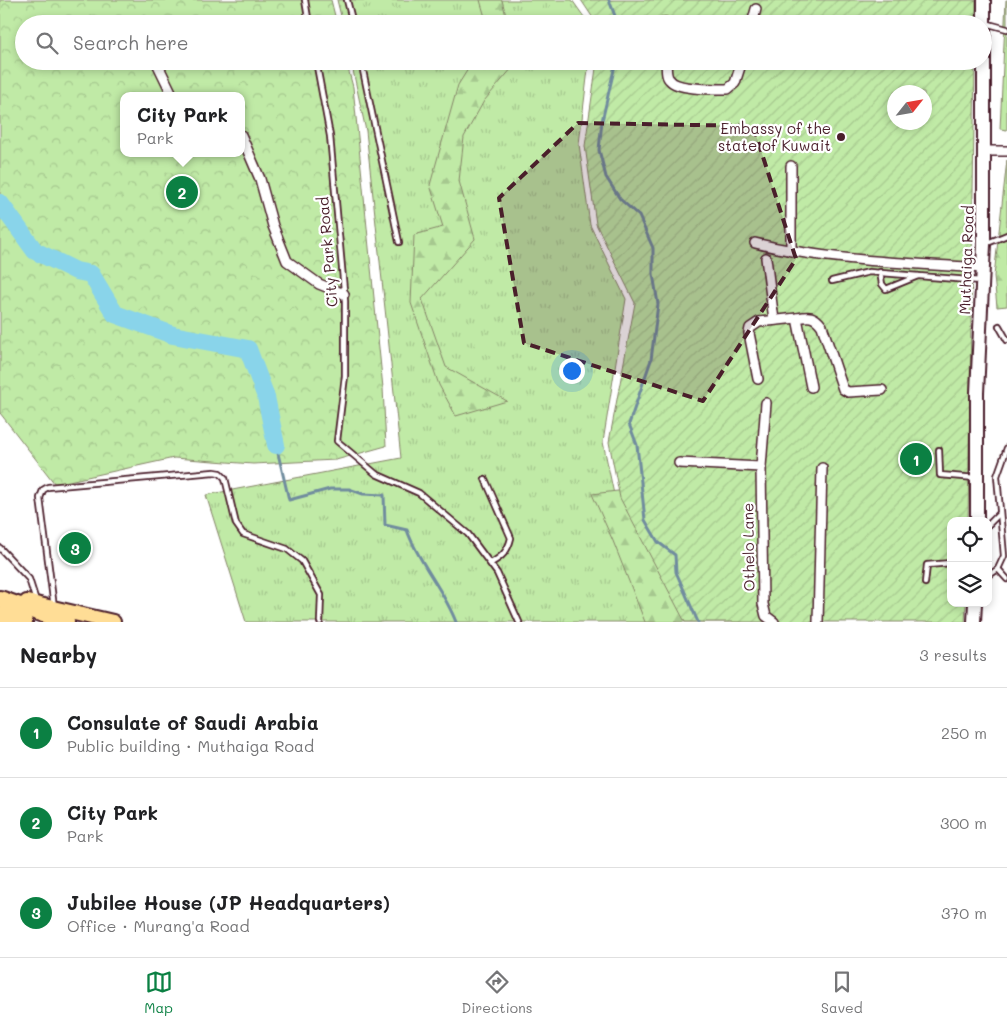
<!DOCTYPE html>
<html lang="en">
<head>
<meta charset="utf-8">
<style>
	:root { --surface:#fff; --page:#f2f2f2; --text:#202124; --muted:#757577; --line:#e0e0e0; --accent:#0b8043 }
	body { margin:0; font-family:Mali,sans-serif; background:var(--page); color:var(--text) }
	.controls { position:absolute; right:15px; bottom:15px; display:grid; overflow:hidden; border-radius:10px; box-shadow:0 2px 8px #0003 }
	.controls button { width:45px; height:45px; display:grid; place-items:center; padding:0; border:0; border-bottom:1px solid var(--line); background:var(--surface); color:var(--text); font:25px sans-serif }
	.compass { position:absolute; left:887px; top:85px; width:45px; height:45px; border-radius:50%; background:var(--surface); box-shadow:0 2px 8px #0003; rotate:59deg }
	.you { position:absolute; left:571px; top:370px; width:18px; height:18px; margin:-12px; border:4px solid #fff; border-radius:50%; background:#1a73e8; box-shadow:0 0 0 8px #1a73e833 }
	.badge { display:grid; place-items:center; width:32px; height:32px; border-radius:50%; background:var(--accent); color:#fff; font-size:16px; font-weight:700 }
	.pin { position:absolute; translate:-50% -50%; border:2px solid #fff; box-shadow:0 1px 5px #0006 }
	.popup { position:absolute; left:120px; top:92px; width:125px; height:65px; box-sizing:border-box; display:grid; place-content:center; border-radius:10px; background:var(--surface); filter:drop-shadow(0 1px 4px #0005); font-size:16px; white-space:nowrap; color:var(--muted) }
	.popup b { font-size:19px; color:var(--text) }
	.popup::after { content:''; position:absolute; left:50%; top:100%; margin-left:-10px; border:10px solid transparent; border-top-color:var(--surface) }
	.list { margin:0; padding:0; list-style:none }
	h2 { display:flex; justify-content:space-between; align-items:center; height:65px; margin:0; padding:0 20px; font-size:21px }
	h2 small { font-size:16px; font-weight:400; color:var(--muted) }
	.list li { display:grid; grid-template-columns:32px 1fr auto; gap:15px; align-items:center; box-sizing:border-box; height:90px; padding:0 20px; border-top:1px solid var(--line) }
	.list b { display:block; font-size:19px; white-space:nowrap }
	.list p { margin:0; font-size:16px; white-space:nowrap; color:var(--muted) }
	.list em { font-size:16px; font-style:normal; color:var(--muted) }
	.icon { flex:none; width:28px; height:28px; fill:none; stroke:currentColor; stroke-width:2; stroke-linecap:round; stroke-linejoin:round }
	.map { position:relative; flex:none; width:1007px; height:622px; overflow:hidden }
	.search { position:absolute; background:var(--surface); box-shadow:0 2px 8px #0003; left:15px; right:15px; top:15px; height:55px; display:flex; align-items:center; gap:12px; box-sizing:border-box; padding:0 18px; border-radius:28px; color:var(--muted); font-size:19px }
	.sheet { height:335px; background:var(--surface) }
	nav { display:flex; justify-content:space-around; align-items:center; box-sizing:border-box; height:70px; border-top:1px solid var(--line); background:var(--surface); font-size:14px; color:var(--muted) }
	nav a { display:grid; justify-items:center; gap:2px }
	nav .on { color:var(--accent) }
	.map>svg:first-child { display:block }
</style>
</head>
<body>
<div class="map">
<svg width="1007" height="622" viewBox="0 0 1007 622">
	<defs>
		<pattern id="grass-tufts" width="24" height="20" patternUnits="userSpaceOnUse" patternTransform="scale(1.25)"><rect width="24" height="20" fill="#c0eaa6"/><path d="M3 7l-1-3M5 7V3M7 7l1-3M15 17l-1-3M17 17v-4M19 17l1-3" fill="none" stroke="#a6c88f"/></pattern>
		<pattern id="forest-firs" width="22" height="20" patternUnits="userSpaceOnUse" patternTransform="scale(1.25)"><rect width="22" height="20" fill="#c0eaa6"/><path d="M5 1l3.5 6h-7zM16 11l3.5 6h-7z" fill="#a6c88f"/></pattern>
		<pattern id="park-crowns" width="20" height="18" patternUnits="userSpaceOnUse" patternTransform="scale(1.25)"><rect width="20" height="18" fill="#c0eaa6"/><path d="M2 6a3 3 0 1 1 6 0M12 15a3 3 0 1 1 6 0" fill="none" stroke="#a6c88f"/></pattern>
		<pattern id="garden-furrows" width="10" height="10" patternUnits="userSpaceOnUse" patternTransform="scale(1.25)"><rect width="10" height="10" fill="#c0eaa6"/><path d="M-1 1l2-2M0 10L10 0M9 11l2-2" fill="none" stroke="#a6c88f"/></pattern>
	</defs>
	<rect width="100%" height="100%" fill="#fff"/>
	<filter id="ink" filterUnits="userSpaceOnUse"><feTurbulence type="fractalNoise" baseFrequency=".02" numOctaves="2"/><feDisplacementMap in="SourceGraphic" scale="10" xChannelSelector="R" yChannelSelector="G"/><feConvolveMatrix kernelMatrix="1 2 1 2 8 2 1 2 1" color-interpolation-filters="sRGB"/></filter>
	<g filter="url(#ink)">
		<g fill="url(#grass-tufts)" stroke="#858468">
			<path d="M337,0h235l17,24h-246z"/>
			<path d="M1006,0h1v130l-7,-1z"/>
			<path d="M351,61h238l-10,83 11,81 36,74 -23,143 12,57 62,123h-431l-40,-127 195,-37 -35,-327z"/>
		</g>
		<g fill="url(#forest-firs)" stroke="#858468">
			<path d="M480,0h22l6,24h-21z"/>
			<path d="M473,61h45l-34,40 -20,36 -5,44 16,58 -53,60 24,68 61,34 -51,15 -17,-31 -28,-82 3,-68 29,-8 -13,-42 28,-100z"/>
			<path d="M1007,160v146l-10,1 -3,-31z"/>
			<path d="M626,490l116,132h-97l-32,-81 -21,-47z"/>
		</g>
		<path fill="url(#park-crowns)" stroke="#858468" fill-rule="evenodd" d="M0,0h331l6,24h-313v37h322l7,26 30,301 3,58 -50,14 -83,4 -79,-6 -119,26 -55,-71zM123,96h118v57h-118z"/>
		<g fill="url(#garden-furrows)" stroke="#858468" fill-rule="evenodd">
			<path d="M581,0h395v24h-379z"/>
			<path d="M597,61h378l-7,460h-17v82h15l-1,19h-280l-65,-124 -11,-56 26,-139 -39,-79 -11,-78zM894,92h30v30h-30z"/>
		</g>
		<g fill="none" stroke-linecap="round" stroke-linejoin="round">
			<g stroke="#708c9e" stroke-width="3">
				<path d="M609,0l9,24"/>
				<path d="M616,61l-14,60 -3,29 7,27 14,22 19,17 14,32v26l5,30 -7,56 -22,64 8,21 8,75 13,22 17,13 1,17 22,50"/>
				<path d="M276,445l13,55 41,-11h19l14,5 21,1 1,30 22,5c12,34 36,58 49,92"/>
			</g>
			<path stroke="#89d4ea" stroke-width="18" d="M0,203l35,48 41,20 15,3 24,40 58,21 75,14 18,48 10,48"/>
			<g stroke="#4a1f2b" stroke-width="8">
				<g id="lane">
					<path d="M305,0l4,24"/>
					<path d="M347,0l6,24"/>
					<path d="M985,23l22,6"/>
					<path d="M316,61l14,75 15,165v75l-8,65 39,33 43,19 49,41 29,39 22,49"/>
					<path d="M361,61l38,181"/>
					<path d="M985,244l22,-9"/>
					<path d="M880,272l2,12 4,5 32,-13"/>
					<path d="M832,281l37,-9 112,9"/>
					<path d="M999,326l8,14"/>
					<path d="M939,450l1,25 36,3"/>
					<path d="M485,479l26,59c-3,13 -9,19 -20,25"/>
					<path d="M988,525l11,-11"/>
					<path d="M0,548l29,31 7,22"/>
					<path d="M998,569l9,10"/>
					<path d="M988,576l10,-7 6,-13 -7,-80 10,-28"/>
					<path d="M925,583l2,-18 24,-2"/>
					<path d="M54,607l-14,-109 3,-8 5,-3 166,-15 6,1 5,5 11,46 7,10 44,15 15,12 19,34 -1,27"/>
				</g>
			</g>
			<g stroke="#4a1f2b" stroke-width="12">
				<g id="street">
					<path d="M665,22v2"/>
					<path d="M752,24l4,-15"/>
					<path d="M156,61l17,35"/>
					<path d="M666,61c1,6 -1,15 4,19 7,10 45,9 58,9l7,-6 7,-22"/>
					<path d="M241,135l19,44 13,47 14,35 32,23 25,10"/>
					<path d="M985,151h22"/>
					<path d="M791,166v85"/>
					<path d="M755,243c74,18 152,20 228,25"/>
					<path d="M766,258l8,62"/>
					<path d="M758,379l-9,-46 1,-5 9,-6 38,-4"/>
					<path d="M811,387l-14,-69c12,-2 17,-3 25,8l21,63 5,3 34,-2"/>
					<path d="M766,403l-5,64 2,137 3,12 8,6"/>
					<path d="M679,463l82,4"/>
					<path d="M818,622l4,-154"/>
				</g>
			</g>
			<g stroke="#4a1f2b" stroke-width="16">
				<g id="secondary">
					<path d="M977,521v-128l7,-148v-245"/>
					<path d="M974,622l1,-19"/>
				</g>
			</g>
			<g stroke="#4a1f2b" stroke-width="18">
				<path id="primary" d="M27,602l86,20"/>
			</g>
			<g stroke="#4a1f2b" stroke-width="20">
				<g id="highway">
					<path d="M0,599l66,23"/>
					<path d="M0,615l24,7"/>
				</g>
			</g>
			<use href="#lane" stroke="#fff" stroke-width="4.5"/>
			<use href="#street" stroke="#fff" stroke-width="9"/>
			<use href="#secondary" stroke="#fff" stroke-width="12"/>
			<use href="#primary" stroke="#ffdd96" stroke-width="14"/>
			<use href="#highway" stroke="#ffdd96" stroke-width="16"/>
		</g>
	</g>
	<path fill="#4a1f2b" fill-opacity="0.2" stroke="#4a1f2b" stroke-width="4" stroke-dasharray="10 6" stroke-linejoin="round" d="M578,123l175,3 43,133 -93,142 -179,-58 -25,-145z"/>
	<circle fill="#4a1f2b" stroke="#fff" stroke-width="2" cx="841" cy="137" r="5"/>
	<g text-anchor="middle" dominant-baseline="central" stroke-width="4.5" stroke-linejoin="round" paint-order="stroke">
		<g font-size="15" fill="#4a1f2b" stroke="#fff" text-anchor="end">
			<text x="831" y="128">Embassy of the<tspan x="831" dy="17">state of Kuwait</tspan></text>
		</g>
		<g font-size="15" fill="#4a1f2b" stroke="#fff">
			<text transform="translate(327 252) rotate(-95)">City Park Road</text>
			<text transform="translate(966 260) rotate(-88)">Muthaiga Road</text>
			<text transform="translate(748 547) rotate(-91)">Othelo Lane</text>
		</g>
	</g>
</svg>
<div class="controls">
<button><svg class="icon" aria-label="locate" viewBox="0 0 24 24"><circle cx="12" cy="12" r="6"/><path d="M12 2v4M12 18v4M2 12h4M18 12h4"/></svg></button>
<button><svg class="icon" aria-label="layers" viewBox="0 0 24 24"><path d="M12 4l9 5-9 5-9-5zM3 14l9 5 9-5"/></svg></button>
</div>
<svg class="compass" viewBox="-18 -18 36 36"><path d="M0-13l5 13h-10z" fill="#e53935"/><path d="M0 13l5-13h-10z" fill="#757577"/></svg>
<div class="you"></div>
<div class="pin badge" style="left:916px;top:459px">1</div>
<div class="pin badge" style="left:182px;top:192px">2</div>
<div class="popup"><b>City Park</b>Park</div>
<div class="pin badge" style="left:75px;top:548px">3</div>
<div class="search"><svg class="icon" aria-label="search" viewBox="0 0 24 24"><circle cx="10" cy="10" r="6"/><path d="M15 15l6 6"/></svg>Search here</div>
</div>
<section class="sheet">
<h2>Nearby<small>3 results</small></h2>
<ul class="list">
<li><span class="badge">1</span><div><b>Consulate of Saudi Arabia</b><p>Public building · Muthaiga Road</p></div><em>250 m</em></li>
<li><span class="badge">2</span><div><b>City Park</b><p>Park</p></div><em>300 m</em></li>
<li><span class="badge">3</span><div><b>Jubilee House (JP Headquarters)</b><p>Office · Murang'a Road</p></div><em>370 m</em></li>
</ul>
</section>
<nav>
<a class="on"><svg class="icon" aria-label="map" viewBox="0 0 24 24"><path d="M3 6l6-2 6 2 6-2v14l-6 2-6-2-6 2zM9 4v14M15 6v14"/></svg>Map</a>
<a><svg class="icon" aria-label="directions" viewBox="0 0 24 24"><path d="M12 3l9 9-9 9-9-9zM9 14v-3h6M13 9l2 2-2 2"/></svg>Directions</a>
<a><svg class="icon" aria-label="saved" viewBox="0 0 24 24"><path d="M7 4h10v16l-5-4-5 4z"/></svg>Saved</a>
</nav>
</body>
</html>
